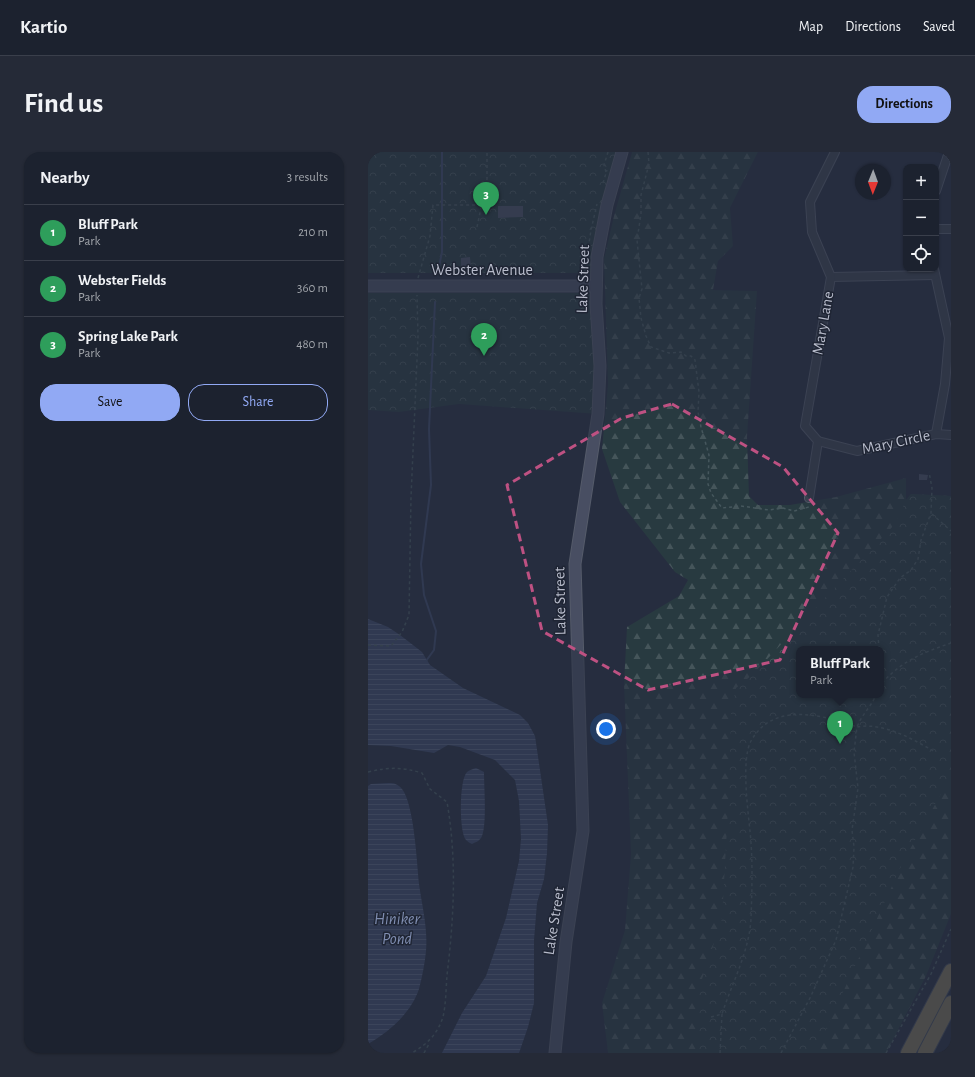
<!DOCTYPE html>
<html lang="en">
<head>
<meta charset="utf-8">
<style>
	:root { --surface:#1c222f; --page:#252a37; --text:#f1f3f6; --muted:#a0a4aa; --line:#3a3f4b; --accent:#91a9f4 }
	body { margin:0; font-family:"Alegreya Sans",sans-serif; background:var(--page); color:var(--text) }
	.controls { position:absolute; right:12px; top:12px; display:grid; overflow:hidden; border-radius:8px; box-shadow:0 1px 3px #0004 }
	.controls button { width:36px; height:36px; display:grid; place-items:center; padding:0; border:0; border-bottom:1px solid var(--line); background:var(--surface); color:var(--text); font:20px sans-serif }
	.compass { position:absolute; left:487px; top:12px; width:36px; height:36px; border-radius:50%; background:var(--surface); box-shadow:0 1px 3px #0004; rotate:181deg }
	.you { position:absolute; left:238px; top:577px; width:14px; height:14px; margin:-10px; border:3px solid #fff; border-radius:50%; background:#1a73e8; box-shadow:0 0 0 6px #1a73e833 }
	.badge { display:grid; place-items:center; width:26px; height:26px; border-radius:50%; background:var(--accent); color:#fff; font-size:13px; font-weight:700 }
	.pin { position:absolute; translate:-50% -33px; filter:drop-shadow(0 1px 2px #0008) }
	.pin::after { content:''; position:absolute; top:21px; width:14px; height:12px; background:inherit; clip-path:polygon(0 0,100% 0,50% 100%) }
	.popup { position:absolute; left:428px; top:494px; width:88px; height:52px; box-sizing:border-box; display:grid; place-content:center; border-radius:8px; background:var(--surface); filter:drop-shadow(0 1px 3px #0005); font-size:13px; white-space:nowrap; color:var(--muted) }
	.popup b { font-size:15px; color:var(--text) }
	.popup::after { content:''; position:absolute; left:50%; top:100%; margin-left:-8px; border:8px solid transparent; border-top-color:var(--surface) }
	.list { margin:0; padding:0; list-style:none }
	h2 { display:flex; justify-content:space-between; align-items:center; height:52px; margin:0; padding:0 16px; font-size:17px }
	h2 small { font-size:13px; font-weight:400; color:var(--muted) }
	.list li { display:grid; grid-template-columns:26px 1fr auto; gap:12px; align-items:center; box-sizing:border-box; height:56px; padding:0 16px; border-top:1px solid var(--line) }
	.list b { display:block; font-size:15px; white-space:nowrap }
	.list p { margin:0; font-size:13px; white-space:nowrap; color:var(--muted) }
	.list em { font-size:13px; font-style:normal; color:var(--muted) }
	.actions { display:flex; gap:8px; padding:12px 16px }
	.actions a { flex:1; padding:9px 0; border:1px solid var(--accent); border-radius:16px; text-align:center; font-size:14px; color:var(--accent) }
	.actions .main { background:var(--accent); color:#111 }
	.icon { flex:none; width:22px; height:22px; fill:none; stroke:currentColor; stroke-width:2; stroke-linecap:round; stroke-linejoin:round }
	.map { position:relative; flex:none; width:583px; height:901px; overflow:hidden; border-radius:16px }
	header { display:flex; align-items:center; gap:24px; box-sizing:border-box; height:56px; padding:0 20px; background:var(--surface); border-bottom:1px solid var(--line) }
	header strong { font-size:19px }
	nav { display:flex; gap:22px; margin-inline-start:auto; font-size:14px }
	.intro { display:flex; align-items:center; justify-content:space-between; box-sizing:border-box; height:96px; padding:0 24px }
	h1 { margin:0; font-size:28px }
	.button { padding:10px 18px; border-radius:16px; background:var(--accent); color:#111; font-size:14px; font-weight:700 }
	main { display:flex; gap:24px; padding:0 24px }
	aside { flex:1; background:var(--surface); border-radius:16px; box-shadow:0 1px 3px #0004 }
	.map>svg:first-child { display:block }
</style>
</head>
<body>
<header>
<strong>Kartio</strong>
<nav><a>Map</a><a>Directions</a><a>Saved</a></nav>
</header>
<div class="intro"><h1>Find us</h1><a class="button">Directions</a></div>
<main>
<aside>
<h2>Nearby<small>3 results</small></h2>
<ul class="list">
<li><span class="badge" style="background:#2e9e5b">1</span><div><b>Bluff Park</b><p>Park</p></div><em>210 m</em></li>
<li><span class="badge" style="background:#2e9e5b">2</span><div><b>Webster Fields</b><p>Park</p></div><em>360 m</em></li>
<li><span class="badge" style="background:#2e9e5b">3</span><div><b>Spring Lake Park</b><p>Park</p></div><em>480 m</em></li>
</ul>
<div class="actions"><a class="main">Save</a><a>Share</a></div>
</aside>
<div class="map">
<svg width="583" height="901" viewBox="0 0 583 901">
	<defs>
		<pattern id="forest-firs" width="22" height="20" patternUnits="userSpaceOnUse"><rect width="22" height="20" fill="#283a40"/><path d="M5 1l3.5 6h-7zM16 11l3.5 6h-7z" fill="#45555a"/></pattern>
		<pattern id="park-crowns" width="20" height="18" patternUnits="userSpaceOnUse"><rect width="20" height="18" fill="#283a40"/><path d="M2 6a3 3 0 1 1 6 0M12 15a3 3 0 1 1 6 0" fill="none" stroke="#45555a"/></pattern>
		<pattern id="water-rules" width="6" height="5" patternUnits="userSpaceOnUse"><rect width="6" height="5" fill="#3c4867"/><path d="M0 2.5h6" fill="none" stroke="#56607b"/></pattern>
	</defs>
	<rect width="100%" height="100%" fill="#262d3f"/>
	<path fill="url(#forest-firs)" fill-rule="evenodd" d="M264,0h126l-28,56 3,38 -15,15 -5,29 44,1 -10,146 2,59 9,9h32l46,-8 70,-19v22l5,-6 40,2v418l-25,62 -40,77h-278l-6,-50 23,-73 6,-76 -7,-170 3,-57 52,-31 9,-16 -13,-8 -55,-70 -18,-53 6,-65 -4,-125 10,-43zM431,497h82v46h-82z"/>
	<g fill="url(#park-crowns)" fill-rule="evenodd">
		<path d="M0,0h254l-26,121h-228z"/>
		<path d="M0,141h228l2,121 -139,-10 -60,8 -31,-2z"/>
		<path d="M543,342l40,2v280l-47,84 -89,193h-118v-59l25,-75 7,-128 2,-79 5,-24 16,-13 143,-151 11,-24zM431,497h82v46h-82z"/>
	</g>
	<g fill="url(#water-rules)">
		<path d="M0,467l20,8 12,8 22,17 8,13 33,23 57,27 8,8 7,13 13,89 -1,28 -3,26 -7,24 -3,37v63l-6,24 -9,26h-77l20,-40 24,-37 20,-58 13,-57 2,-22 -2,-38 -4,-21 -20,-20 -35,-13 -12,-2 -14,8 -43,-7 -23,-1z"/>
		<path d="M108,616l8,4c0,15 3,52 -2,64 -2,5 -6,6 -10,8 -2,-1 -4,-2 -6,-4 -7,-8 -7,-60 1,-68 2,-2 6,-3 9,-4z"/>
		<path d="M21,631c5,0 9,1 13,6 12,15 15,74 17,95 3,22 9,44 7,67 -1,12 -4,26 -7,38 -8,24 -30,43 -51,55v-258l3,-2z"/>
	</g>
	<g fill="none" stroke-linecap="round" stroke-linejoin="round">
		<g stroke="#3c4867" stroke-width="2">
			<path d="M70,120l4,-20v-100"/>
			<path d="M58,509l8,-11 2,-19 -12,-36 -3,-31 10,-79 -2,-56 6,-127"/>
		</g>
	</g>
	<g fill="#474e63">
		<path d="M130,54h25v11l-25,1z"/>
		<path d="M102,105l1,11h-10v-10z"/>
		<path d="M551,322l9,1 -1,5h-8z"/>
	</g>
	<g fill="none" stroke-linecap="round" stroke-linejoin="round">
		<g stroke="#555b6a" stroke-width="10">
			<g id="street">
				<path d="M568,39l13,-39"/>
				<path d="M568,77h15"/>
				<path d="M566,117l15,69 -4,46 -9,50"/>
				<path d="M463,125l104,-2"/>
				<path d="M450,289l39,10 79,-17 15,1"/>
				<path d="M441,346l9,-57 -13,-15 26,-149 -19,-45 -2,-30 25,-50"/>
			</g>
		</g>
		<g stroke="#555b6a" stroke-width="13">
			<g id="secondary">
				<path d="M0,134h228"/>
				<path d="M187,901l11,-111 17,-111 -8,-267 23,-150 2,-48 -4,-62 1,-47 10,-52 15,-53"/>
			</g>
		</g>
		<g stroke="#424857" stroke-width="16">
			<g id="highway">
				<path d="M540,901l43,-82"/>
				<path d="M557,901l26,-50"/>
			</g>
		</g>
		<g stroke="#46575d" stroke-width="1.5" stroke-dasharray="3 3" stroke-linecap="butt">
			<path d="M280,0l1,12 -8,31v19l-4,26 5,49 -3,9 2,20 5,18 5,11 18,6 12,-1 5,4h5l4,4 4,32 -1,20 3,15 8,28 -1,29 3,9 11,15 19,-2 28,4 14,-2 11,3 15,-4v-1"/>
			<path d="M238,20l-2,-7 4,-13"/>
			<path d="M235,31l4,-13"/>
			<path d="M109,75l10,-48v-27"/>
			<path d="M216,125l7,-47 6,-26"/>
			<path d="M50,126l12,-42 3,-31h47"/>
			<path d="M564,362l19,17"/>
			<path d="M0,493l23,1 11,-14 7,-17 2,-118 7,-160 -1,-42"/>
			<path d="M511,497l-1,-14 9,-38 13,-19 11,-8 7,-11 3,-19 10,-27 1,-25 -3,-16"/>
			<path d="M513,510l2,11 -2,12"/>
			<path d="M514,531c20,-22 40,-30 69,-40"/>
			<path d="M0,620c21,-5 34,-5 54,1l8,16 17,13c10,57 7,116 0,173 -1,13 -1,29 -4,42 -6,18 -16,27 -31,36"/>
			<path d="M343,865l11,-3c10,-31 27,-62 29,-95 1,-29 2,-59 -1,-88 -2,-20 -9,-72 1,-90 22,-40 72,-26 106,-14 5,-13 14,-20 19,-32"/>
			<path d="M56,901l5,-9"/>
			<path d="M352,901l2,-39"/>
			<path d="M413,901l30,-57 25,-56 17,-73 1,-20 -2,-17 6,-42 -4,-36 3,-25c26,-5 56,12 78,25"/>
			<path d="M518,901l45,-79 20,-45"/>
		</g>
		<use href="#street" stroke="#3a404f" stroke-width="8"/>
		<use href="#secondary" stroke="#484e62" stroke-width="11"/>
		<use href="#highway" stroke="#756e58" stroke-width="14"/>
	</g>
	<path d="M0 0H583V901H0ZM304,252l111,63 55,66 -58,127 -132,30 -106,-59 -35,-146 115,-67z" fill="#262d3f" fill-opacity=".55" fill-rule="evenodd"/>
	<path fill="none" stroke="#be5182" stroke-width="3" stroke-dasharray="8 5" stroke-linejoin="round" d="M304,252l111,63 55,66 -58,127 -132,30 -106,-59 -35,-146 115,-67z"/>
	<g text-anchor="middle" dominant-baseline="central" stroke-width="3" stroke-linejoin="round" paint-order="stroke">
		<g font-size="16" fill="#b7bbca" stroke="#1f2534">
			<text x="114" y="118">Webster Avenue</text>
			<text transform="translate(215 127) rotate(-88)">Lake Street</text>
			<text transform="translate(455 171) rotate(-80)">Mary Lane</text>
			<text transform="translate(528 290) rotate(-12)">Mary Circle</text>
			<text transform="translate(192 449) rotate(-91)">Lake Street</text>
			<text transform="translate(186 769) rotate(-81)">Lake Street</text>
		</g>
		<g font-size="17" font-style="italic" fill="#7f8db0" stroke="#1f2534">
			<text x="29" y="766">Hiniker<tspan x="29" dy="20">Pond</tspan></text>
		</g>
	</g>
</svg>
<div class="controls">
<button>+</button>
<button>−</button>
<button><svg class="icon" aria-label="locate" viewBox="0 0 24 24"><circle cx="12" cy="12" r="6"/><path d="M12 2v4M12 18v4M2 12h4M18 12h4"/></svg></button>
</div>
<svg class="compass" viewBox="-18 -18 36 36"><path d="M0-13l5 13h-10z" fill="#e53935"/><path d="M0 13l5-13h-10z" fill="#a0a4aa"/></svg>
<div class="you"></div>
<div class="pin badge" style="left:472px;top:592px;background:#2e9e5b">1</div>
<div class="popup"><b>Bluff Park</b>Park</div>
<div class="pin badge" style="left:116px;top:204px;background:#2e9e5b">2</div>
<div class="pin badge" style="left:118px;top:63px;background:#2e9e5b">3</div>
</div>
</main>
</body>
</html>
